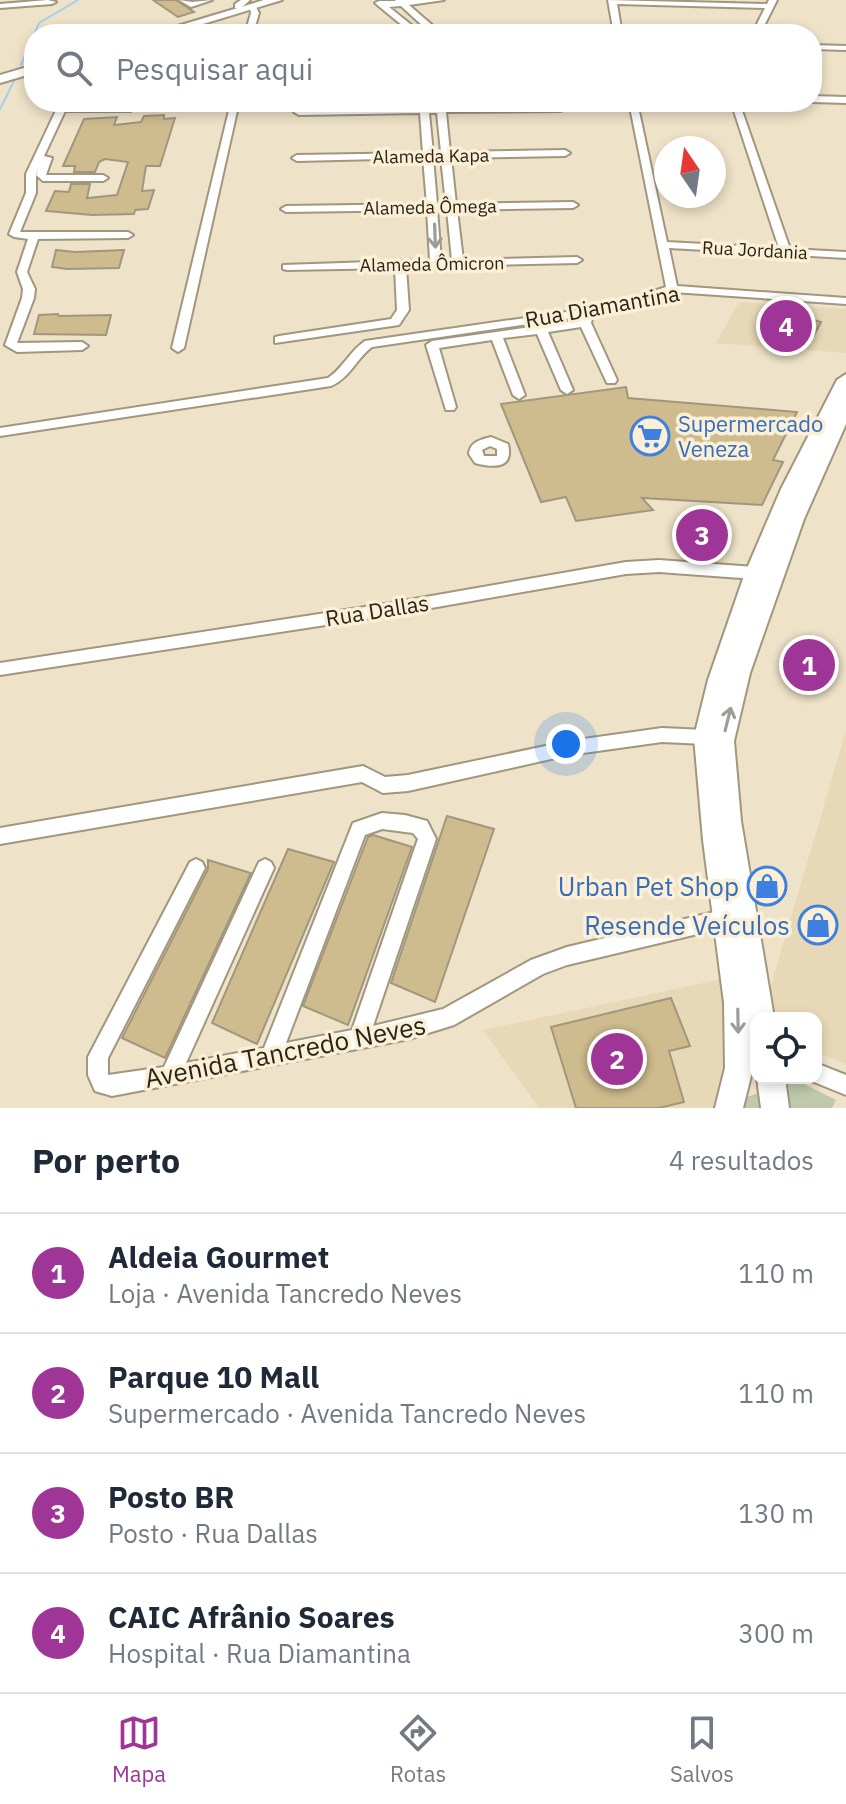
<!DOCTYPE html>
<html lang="pt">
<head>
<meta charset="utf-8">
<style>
	:root { --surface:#fff; --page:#f2f2f3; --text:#1f2937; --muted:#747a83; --line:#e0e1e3; --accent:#9f3597 }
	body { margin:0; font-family:"IBM Plex Sans",sans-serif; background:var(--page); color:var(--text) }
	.controls { position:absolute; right:24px; bottom:24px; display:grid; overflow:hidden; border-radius:16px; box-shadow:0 4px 12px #0003 }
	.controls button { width:72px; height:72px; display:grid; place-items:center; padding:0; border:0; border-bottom:2px solid var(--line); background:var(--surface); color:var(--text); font:40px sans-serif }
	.compass { position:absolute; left:654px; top:136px; width:72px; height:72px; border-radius:50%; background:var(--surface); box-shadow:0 4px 12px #0003; rotate:347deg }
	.you { position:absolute; left:566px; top:744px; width:28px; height:28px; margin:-20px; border:6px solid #fff; border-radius:50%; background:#1a73e8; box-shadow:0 0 0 12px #1a73e833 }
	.badge { display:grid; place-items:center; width:52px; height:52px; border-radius:50%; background:var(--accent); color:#fff; font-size:26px; font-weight:700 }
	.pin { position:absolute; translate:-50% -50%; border:4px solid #fff; box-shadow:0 2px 8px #0006 }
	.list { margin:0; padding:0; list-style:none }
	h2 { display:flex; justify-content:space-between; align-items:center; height:104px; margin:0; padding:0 32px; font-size:34px }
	h2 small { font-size:26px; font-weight:400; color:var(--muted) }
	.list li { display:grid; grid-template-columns:52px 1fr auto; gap:24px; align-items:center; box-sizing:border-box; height:120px; padding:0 32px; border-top:2px solid var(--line) }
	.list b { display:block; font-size:30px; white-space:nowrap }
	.list p { margin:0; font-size:26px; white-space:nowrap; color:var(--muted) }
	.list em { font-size:26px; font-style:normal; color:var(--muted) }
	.icon { flex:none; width:44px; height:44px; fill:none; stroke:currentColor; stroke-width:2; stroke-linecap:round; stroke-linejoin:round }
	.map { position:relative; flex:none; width:846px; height:1108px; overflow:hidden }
	.search { position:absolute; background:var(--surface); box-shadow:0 4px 12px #0003; left:24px; right:24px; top:24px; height:88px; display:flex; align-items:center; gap:20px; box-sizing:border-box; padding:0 28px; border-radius:32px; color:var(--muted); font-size:30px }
	.sheet { height:584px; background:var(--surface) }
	nav { display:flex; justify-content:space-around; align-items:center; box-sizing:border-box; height:112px; border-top:2px solid var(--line); background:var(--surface); font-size:22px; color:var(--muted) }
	nav a { display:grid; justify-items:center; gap:4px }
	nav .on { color:var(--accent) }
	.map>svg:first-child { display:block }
</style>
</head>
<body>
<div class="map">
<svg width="846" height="1108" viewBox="0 0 846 1108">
	<rect width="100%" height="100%" fill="#eee2c8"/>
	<g fill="#e7d8b7">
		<path d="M739,302l107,7v44l-130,-10z"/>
		<path d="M846,731v333l-30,-12v-34h-38l-12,-16z"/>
		<path d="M722,979l9,61 -11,68h-181l-56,-78z"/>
	</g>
	<path fill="#bfc9ac" d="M796,1080l40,20 -4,8h-91l3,-10z"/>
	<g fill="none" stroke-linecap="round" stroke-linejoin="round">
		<g stroke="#a5ceef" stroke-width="2">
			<path d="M21,65l18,-42 39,-23"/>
			<path d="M0,109l14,-28"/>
		</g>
	</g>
	<g fill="#cebb8e" stroke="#a1977e" stroke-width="2">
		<path d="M153,0h23l18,12 -16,5z"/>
		<path d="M164,115v4l11,-1 -15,48h-14l-4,25 12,-1 -6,19 -13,1 -1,4 -42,1 -46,-4 9,-20 14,1 2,-8h19l-3,14 30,-3 11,-33 -23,-3 -6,3 -4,10h-21l1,-6h-12l21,-47 33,-2 -3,8 27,-3 3,-6z"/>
		<path d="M56,250l19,2 49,-2 -5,18 -52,1 -15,-2z"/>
		<path d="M768,306l53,16 -8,15 -20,-6 -5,10 -21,-7 6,-10 -13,-4z"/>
		<path d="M58,314l1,2 52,-1 -5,20 -72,-1 5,-19z"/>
		<path d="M626,387l2,11 169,14 -24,48 10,2 -21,43 -120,-7 11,12 -77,11 -10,-24 -25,5 -40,-98z"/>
		<path d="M447,816l47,13 -59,173 -44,-19z"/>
		<path d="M373,835l39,12 -64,178 -45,-19 65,-169z"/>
		<path d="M288,849l46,13 -77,182 -45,-21z"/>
		<path d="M208,860l43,13 -86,185 -43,-20 86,-169z"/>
		<path d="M671,998l19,48 -21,5 15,51 -25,6h-83l-25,-81z"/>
	</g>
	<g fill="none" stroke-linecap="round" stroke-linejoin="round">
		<g stroke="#a1967e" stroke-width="4">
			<g id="street">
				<path d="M48,0l8,2 -4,2 -52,4v-4z"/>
				<path d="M179,0l13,2 20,-2 -21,7z"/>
				<path d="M241,0h9l-9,8h-6v-4z"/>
				<path d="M395,0h49l-35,5 23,20 3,6 111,-2 4,2 -4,2 -170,1 4,-2 29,-1 -34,-28 4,-2h17zM401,6l24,22 2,3h-8l-30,-24z"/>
				<path d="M608,0l159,4 2,-4h8l-17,34h-8l13,-26 -148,-4 5,30h-8z"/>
				<path d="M249,5h6l4,8 -6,21h-8l6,-21z"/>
				<path d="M812,45l34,1v4l-34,-1z"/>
				<path d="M812,96l34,1v6l-34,-1z"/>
				<path d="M60,102h8l-2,5 65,-2 4,3 -4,3h-66l-21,45 8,2 -6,17h57l5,3 -5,3h-60l-7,-6 3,-8 -3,7v19l-16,39h108l5,3 -5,3 -90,1 -11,33 8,17 -1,9 -17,45 65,-1 6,4 -6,4 -65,2 -12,-7 17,-47 1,-9 -6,-17 11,-33 -14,-2 -5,-3 17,-41v-19z"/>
				<path d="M231,102h8l-55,246 -6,4 -6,-4z"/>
				<path d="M420,102h8l1,5h7v-5h8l1,5 118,-1v4l-3,1 -114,1 4,40 115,-2 5,3 -5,3 -114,2 5,46 117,-2 5,3 -5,3 -116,2 6,50 114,-3 5,3 -5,3 -171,4 3,43 -10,15 -124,18v-6l4,-1 112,-17 6,-9 -2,-42 -108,2 -4,-1v-4l147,-5 -3,-50 -141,2 -5,-3 5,-3 141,-2 -4,-46 -126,3 -5,-3 5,-3 126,-2 -3,-40 -121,2 -5,-3 5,-3 121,-2zM429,113h8l4,39 -8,1zM433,158h8l5,46h-9zM437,210h10l5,50h-11z"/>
				<path d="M629,102h8l30,140 112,6 -48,-146h8l51,147 56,3v6l-177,-10 8,38 169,12v6l-173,-12 -60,19 -20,4 -2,8 26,57 -2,3h-8l-26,-56 -33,5 25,58 -6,4 -6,-4 -24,-56 -34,4 22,57 -6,4 -6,-4 -21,-55 -53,8 17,59 -2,3h-8l-20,-65 6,-4 149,-21 1,-4 -210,31c-16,12 -22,31 -41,39l-331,50v-8l328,-50c15,-10 22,-27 37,-37l243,-35 58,-19z"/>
				<path d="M491,437l17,7c6,25 -14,24 -33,19l-6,-9c1,-12 11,-14 22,-17zM490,446l7,3v7h-13l-2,-6z"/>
				<path d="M659,560l96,7 5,2 2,4 -2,4 -5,2 -96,-7 -33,2 -235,41 -391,60v-12l391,-60 235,-41z"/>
				<path d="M662,728l43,2 6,2 2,5 -2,5 -6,2 -43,-2 -93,13 -161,36 -25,2 -21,-11 -362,62v-16l363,-62 22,11 23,-2 161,-34z"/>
				<path d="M382,813l23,2 22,6 9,18 -63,187 70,-17 88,-49 36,-13 160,-38 6,3 3,6 -3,6 -6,3 -160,38 -24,9 -89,51 -45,14 -297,57 -17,-5 -7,-16v-18l102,-195 6,-3 6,3 3,6 -97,190v17l56,-8 95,-205 6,-3 6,3 3,6 -88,195 78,-15 89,-225zM382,829l31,4 5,6 -66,191 -66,13 79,-208z"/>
				<path d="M816,1063l30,12v20l-37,-15 -1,-2h8z"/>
			</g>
		</g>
		<g stroke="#a1967e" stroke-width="4">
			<g id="secondary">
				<path d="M264,0h18l-112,34h-19z"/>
				<path d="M34,65v8l-34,10v-8z"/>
				<path d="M846,374v50l-42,95 -54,154 -16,68 7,80 33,197h-18v12l-4,-1 1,39 -10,40h-28l10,-40 -1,-65 -21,-163 -9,-103 14,-57 37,-107 36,-84 56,-109z"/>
				<path d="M757,1078h28l4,30h-28z"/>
			</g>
		</g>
		<use href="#street" fill="#fff" fill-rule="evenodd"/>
		<use href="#secondary" fill="#fff" fill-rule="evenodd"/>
	</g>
	<defs><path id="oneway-shaft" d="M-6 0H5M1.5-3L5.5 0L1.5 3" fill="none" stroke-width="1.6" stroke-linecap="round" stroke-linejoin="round" transform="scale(2)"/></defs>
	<g stroke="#9e9c98">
		<use href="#oneway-shaft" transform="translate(435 236) rotate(88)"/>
		<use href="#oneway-shaft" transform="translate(728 719) rotate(-76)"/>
		<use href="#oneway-shaft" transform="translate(738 1021) rotate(89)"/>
	</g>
	<defs>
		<g id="supermarket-ring" transform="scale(2)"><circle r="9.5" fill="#fbf0d5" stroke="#3f7fe0" stroke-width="1.5"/><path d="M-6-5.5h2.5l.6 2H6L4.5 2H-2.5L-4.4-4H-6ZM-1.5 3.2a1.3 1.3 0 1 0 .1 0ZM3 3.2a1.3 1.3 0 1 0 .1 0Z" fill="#3f7fe0"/></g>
		<g id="shop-ring" transform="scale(2)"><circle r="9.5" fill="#fbf0d5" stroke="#3f7fe0" stroke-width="1.5"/><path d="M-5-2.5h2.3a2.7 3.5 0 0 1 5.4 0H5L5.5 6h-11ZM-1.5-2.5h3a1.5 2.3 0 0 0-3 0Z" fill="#3f7fe0"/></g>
	</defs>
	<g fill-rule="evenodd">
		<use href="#supermarket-ring" x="650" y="436"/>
		<use href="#shop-ring" x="767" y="886"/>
		<use href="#shop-ring" x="818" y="925"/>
	</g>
	<g text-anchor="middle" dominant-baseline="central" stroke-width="7" stroke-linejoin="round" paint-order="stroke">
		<g font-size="18" fill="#28241a" stroke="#fbf0d5">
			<text transform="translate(431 156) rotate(-1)">Alameda Kapa</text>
			<text transform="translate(430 207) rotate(-1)">Alameda Ômega</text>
			<text transform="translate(755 250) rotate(3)">Rua Jordania</text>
			<text transform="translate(432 264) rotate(-1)">Alameda Ômicron</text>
		</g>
		<g font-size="22" fill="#28241a" stroke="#fbf0d5">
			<text transform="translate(602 306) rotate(-10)">Rua Diamantina</text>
			<text transform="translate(377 610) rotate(-9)">Rua Dallas</text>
		</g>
		<g font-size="22" fill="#366cbe" stroke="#fbf0d5" text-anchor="start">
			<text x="678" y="423">Supermercado<tspan x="678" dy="25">Veneza</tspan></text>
		</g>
		<g font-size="26" fill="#366cbe" stroke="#fbf0d5" text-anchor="end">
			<text x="739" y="886">Urban Pet Shop</text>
			<text x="790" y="925">Resende Veículos</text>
		</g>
		<g font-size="26" fill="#28241a" stroke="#fbf0d5">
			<text transform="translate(285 1051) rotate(-11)">Avenida Tancredo Neves</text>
		</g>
	</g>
</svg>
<div class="controls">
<button><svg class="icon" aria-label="locate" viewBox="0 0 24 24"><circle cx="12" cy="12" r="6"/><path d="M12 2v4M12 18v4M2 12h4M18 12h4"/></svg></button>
</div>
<svg class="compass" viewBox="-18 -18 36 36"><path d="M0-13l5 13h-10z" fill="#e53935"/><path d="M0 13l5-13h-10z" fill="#747a83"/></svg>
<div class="you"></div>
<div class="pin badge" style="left:809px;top:665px">1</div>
<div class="pin badge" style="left:617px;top:1059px">2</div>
<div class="pin badge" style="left:702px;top:535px">3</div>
<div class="pin badge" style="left:786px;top:326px">4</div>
<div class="search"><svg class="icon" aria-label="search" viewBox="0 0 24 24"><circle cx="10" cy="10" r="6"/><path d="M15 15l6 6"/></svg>Pesquisar aqui</div>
</div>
<section class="sheet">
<h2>Por perto<small>4 resultados</small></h2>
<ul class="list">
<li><span class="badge">1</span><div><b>Aldeia Gourmet</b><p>Loja · Avenida Tancredo Neves</p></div><em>110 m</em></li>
<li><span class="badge">2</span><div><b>Parque 10 Mall</b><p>Supermercado · Avenida Tancredo Neves</p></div><em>110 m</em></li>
<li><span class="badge">3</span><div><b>Posto BR</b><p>Posto · Rua Dallas</p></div><em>130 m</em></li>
<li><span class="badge">4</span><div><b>CAIC Afrânio Soares</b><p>Hospital · Rua Diamantina</p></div><em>300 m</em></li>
</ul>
</section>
<nav>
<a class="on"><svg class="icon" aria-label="map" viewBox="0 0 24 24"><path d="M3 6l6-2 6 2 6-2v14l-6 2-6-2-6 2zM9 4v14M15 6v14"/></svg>Mapa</a>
<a><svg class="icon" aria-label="directions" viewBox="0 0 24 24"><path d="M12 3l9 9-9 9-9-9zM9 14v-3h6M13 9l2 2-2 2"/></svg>Rotas</a>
<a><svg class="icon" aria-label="saved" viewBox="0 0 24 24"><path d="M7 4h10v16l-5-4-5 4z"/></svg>Salvos</a>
</nav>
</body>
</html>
